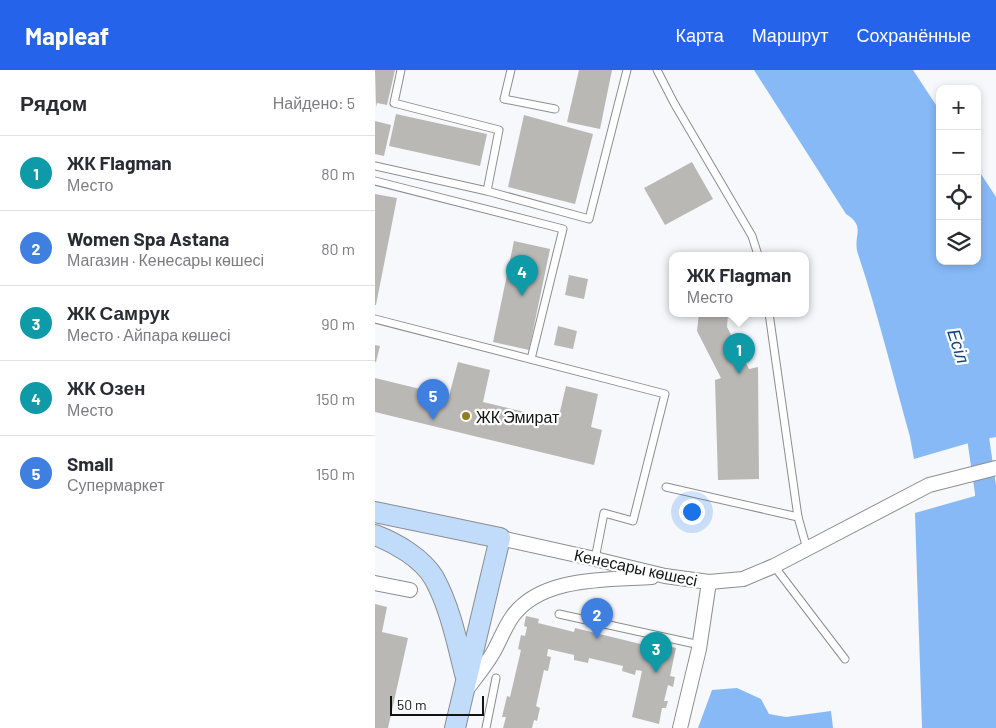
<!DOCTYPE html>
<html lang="ru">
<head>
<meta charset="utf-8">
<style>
	:root { --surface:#fff; --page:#f7f7f7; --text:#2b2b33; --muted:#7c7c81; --line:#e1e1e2; --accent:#2563eb }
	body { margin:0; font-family:Barlow,sans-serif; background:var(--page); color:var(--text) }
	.controls { position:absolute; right:15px; top:15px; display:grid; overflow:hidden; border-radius:10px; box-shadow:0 2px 8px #0003 }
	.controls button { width:45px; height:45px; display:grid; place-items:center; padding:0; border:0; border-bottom:1px solid var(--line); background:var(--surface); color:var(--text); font:25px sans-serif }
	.scale { position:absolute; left:15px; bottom:12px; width:94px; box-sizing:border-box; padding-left:5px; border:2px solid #121313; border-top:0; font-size:14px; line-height:18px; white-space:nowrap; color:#121313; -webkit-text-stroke:4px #fff; paint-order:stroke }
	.you { position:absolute; left:316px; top:441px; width:18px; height:18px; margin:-12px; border:4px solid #fff; border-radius:50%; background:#1a73e8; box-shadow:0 0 0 8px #1a73e833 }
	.badge { display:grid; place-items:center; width:32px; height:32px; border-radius:50%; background:var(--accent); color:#fff; font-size:16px; font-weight:700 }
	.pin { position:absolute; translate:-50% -41px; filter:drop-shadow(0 1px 2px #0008) }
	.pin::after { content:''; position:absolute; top:26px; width:18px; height:15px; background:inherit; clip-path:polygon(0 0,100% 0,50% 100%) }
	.popup { position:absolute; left:294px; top:182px; width:140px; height:65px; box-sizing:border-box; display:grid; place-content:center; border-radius:10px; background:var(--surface); filter:drop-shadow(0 1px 4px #0005); font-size:16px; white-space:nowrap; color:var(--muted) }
	.popup b { font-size:19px; color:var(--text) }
	.popup::after { content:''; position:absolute; left:50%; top:100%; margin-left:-10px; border:10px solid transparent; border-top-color:var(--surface) }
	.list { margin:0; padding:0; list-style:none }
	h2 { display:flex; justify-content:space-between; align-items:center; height:65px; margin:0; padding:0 20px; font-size:21px }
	h2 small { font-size:16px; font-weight:400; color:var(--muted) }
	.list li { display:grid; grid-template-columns:32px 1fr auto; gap:15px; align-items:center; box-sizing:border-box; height:75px; padding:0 20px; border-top:1px solid var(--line) }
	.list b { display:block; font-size:19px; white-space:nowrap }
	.list p { margin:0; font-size:16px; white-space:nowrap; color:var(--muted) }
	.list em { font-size:16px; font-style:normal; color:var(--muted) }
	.icon { flex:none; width:28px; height:28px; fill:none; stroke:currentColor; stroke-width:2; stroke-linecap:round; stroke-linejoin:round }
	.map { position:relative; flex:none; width:621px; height:658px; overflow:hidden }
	header { display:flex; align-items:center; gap:30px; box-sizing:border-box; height:70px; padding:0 25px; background:var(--accent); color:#fff }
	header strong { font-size:24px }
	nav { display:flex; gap:28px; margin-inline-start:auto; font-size:18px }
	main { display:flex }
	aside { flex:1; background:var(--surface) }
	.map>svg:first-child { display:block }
</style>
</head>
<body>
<header>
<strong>Mapleaf</strong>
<nav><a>Карта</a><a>Маршрут</a><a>Сохранённые</a></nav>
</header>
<main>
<aside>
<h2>Рядом<small>Найдено: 5</small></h2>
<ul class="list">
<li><span class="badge" style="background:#0f9aa8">1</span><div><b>ЖК Flagman</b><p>Место</p></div><em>80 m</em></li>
<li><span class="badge" style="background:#3f7fe0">2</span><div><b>Women Spa Astana</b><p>Магазин · Кенесары көшесі</p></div><em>80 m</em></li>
<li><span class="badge" style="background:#0f9aa8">3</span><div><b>ЖК Самрук</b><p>Место · Айпара көшесі</p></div><em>90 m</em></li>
<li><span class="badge" style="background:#0f9aa8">4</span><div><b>ЖК Озен</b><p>Место</p></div><em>150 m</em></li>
<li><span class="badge" style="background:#3f7fe0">5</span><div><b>Small</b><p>Супермаркет</p></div><em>150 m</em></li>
</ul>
</aside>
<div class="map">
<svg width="621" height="658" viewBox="0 0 621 658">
	<rect width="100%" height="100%" fill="#f6f8fb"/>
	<g fill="#87b9f7">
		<path d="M379,0h159l27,41v150h37v-93l19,29v240l-17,3 -65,19 -4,-22c-17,-61 -32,-123 -52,-183 -6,-18 9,-27 -12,-40z"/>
		<path d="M621,420v238h-74l-7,-215z"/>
		<path d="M362,618l24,11 8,15 17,3 45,-6 2,17h-135l14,-38z"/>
	</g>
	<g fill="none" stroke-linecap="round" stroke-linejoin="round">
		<path stroke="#87b9f7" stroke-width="22" d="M599,340l12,83v29"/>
	</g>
	<g fill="#b9b8b5">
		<path d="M0,0h20l-8,35 -10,-2 -1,4z"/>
		<path d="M204,0h33l-12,59 -33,-7z"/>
		<path d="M21,44l91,20 -7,32 -91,-20z"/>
		<path d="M149,45l69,19 -18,70 -67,-17z"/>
		<path d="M0,51l16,4 -7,31 -9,-2z"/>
		<path d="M317,92l21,37 -48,26 -21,-37z"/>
		<path d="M0,124l22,4 -21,107h-1z"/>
		<path d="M139,171l36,8 -21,101 -36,-8z"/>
		<path d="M194,205l19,4 -4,20 -19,-4z"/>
		<path d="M324,243h29l-1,14 22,42 9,-2 1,112 -41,1 -3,-100 6,-2 -24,-47z"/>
		<path d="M183,256l19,5 -4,18 -19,-4z"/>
		<path d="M0,275l5,1 -4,16h-1z"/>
		<path d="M83,292l32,8 -7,32 75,18 8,-34 32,8 -7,33 11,3 -8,35 -219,-53v-34l74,18z"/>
		<path d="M0,534l12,3 -5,25 26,6 -20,90h-13z"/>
		<path d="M151,546l13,3 -1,4 36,9 1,-4 90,22 1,-4 10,2 -6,28 5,1 -2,10 -5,-2 -4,16h4l-2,7h-4l-3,16 -27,-7 10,-46 -6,-1 -1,5 -13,-4 1,-5 -34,-8 -1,5 -14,-3v-5l-26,-6 -1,7 4,1 -3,14 -4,-1 -8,36 4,2 -3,13 -3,-1 -2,8h-29l3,-11h-4l5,-21 3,1 11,-47 -3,-1 3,-14 4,1 2,-9 -3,-1z"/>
	</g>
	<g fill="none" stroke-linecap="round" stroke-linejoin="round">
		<g stroke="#8b8d8f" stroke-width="9">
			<g id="lane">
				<path d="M136,0l-7,29 51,10"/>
				<path d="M282,0l17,33 78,133 6,19"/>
				<path d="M0,96l112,25 12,-61 -105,-27 7,-33"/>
				<path d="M0,111l188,48 -32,130"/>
				<path d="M112,121l102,28 38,-149"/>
				<path d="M394,243l29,204 9,32"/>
				<path d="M0,249l290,75 -32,127 -29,-8 -9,46"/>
				<path d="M291,417l132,30"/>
				<path d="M399,496l71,93"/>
				<path d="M184,544l141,31"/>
				<path d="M111,658l10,-50"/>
			</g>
		</g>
		<g stroke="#8b8d8f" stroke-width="16">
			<g id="street">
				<path d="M125,468l95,21 70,17 44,6 34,-3 31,-13 155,-81 67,-17"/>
				<path d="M0,513l35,7"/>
				<path d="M92,619c9,-12 20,-25 27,-38 6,-11 11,-24 18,-34 29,-41 96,-37 140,-40"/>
				<path d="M305,658l19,-79 10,-67"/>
			</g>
		</g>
		<g stroke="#8b8d8f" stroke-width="22">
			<g id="secondary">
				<path d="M0,442l125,26 -45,190"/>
				<path d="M0,465c21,8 47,23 59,43 16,29 23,64 31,96"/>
			</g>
		</g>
		<use href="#lane" stroke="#fff" stroke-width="7"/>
		<use href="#street" stroke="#fff" stroke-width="14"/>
		<use href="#secondary" stroke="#c1dcfb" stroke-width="20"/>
	</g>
	<circle fill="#937c23" stroke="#fff" stroke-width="2" cx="91" cy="346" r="5"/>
	<g text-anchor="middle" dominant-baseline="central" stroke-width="4.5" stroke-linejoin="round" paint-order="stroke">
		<g font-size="16" fill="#121313" stroke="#fff" text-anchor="start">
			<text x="101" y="346">ЖК Эмират</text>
		</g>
		<g font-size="16" fill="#121313" stroke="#fff">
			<text transform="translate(261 497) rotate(12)">Кенесары көшесі</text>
		</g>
		<g font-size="18" font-style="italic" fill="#13447b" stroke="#fff">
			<text transform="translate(584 276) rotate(72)">Есіл</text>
		</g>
	</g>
</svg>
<div class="controls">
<button>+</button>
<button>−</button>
<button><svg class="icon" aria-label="locate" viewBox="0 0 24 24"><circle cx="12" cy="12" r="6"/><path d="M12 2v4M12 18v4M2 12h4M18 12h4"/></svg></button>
<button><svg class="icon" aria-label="layers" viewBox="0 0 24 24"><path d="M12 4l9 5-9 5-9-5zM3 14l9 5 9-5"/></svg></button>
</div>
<div class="scale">50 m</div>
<div class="you"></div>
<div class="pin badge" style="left:364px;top:304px;background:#0f9aa8">1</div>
<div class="popup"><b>ЖК Flagman</b>Место</div>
<div class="pin badge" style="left:222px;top:569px;background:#3f7fe0">2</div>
<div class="pin badge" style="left:281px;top:603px;background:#0f9aa8">3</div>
<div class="pin badge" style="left:147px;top:226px;background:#0f9aa8">4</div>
<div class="pin badge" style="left:58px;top:350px;background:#3f7fe0">5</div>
</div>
</main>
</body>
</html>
